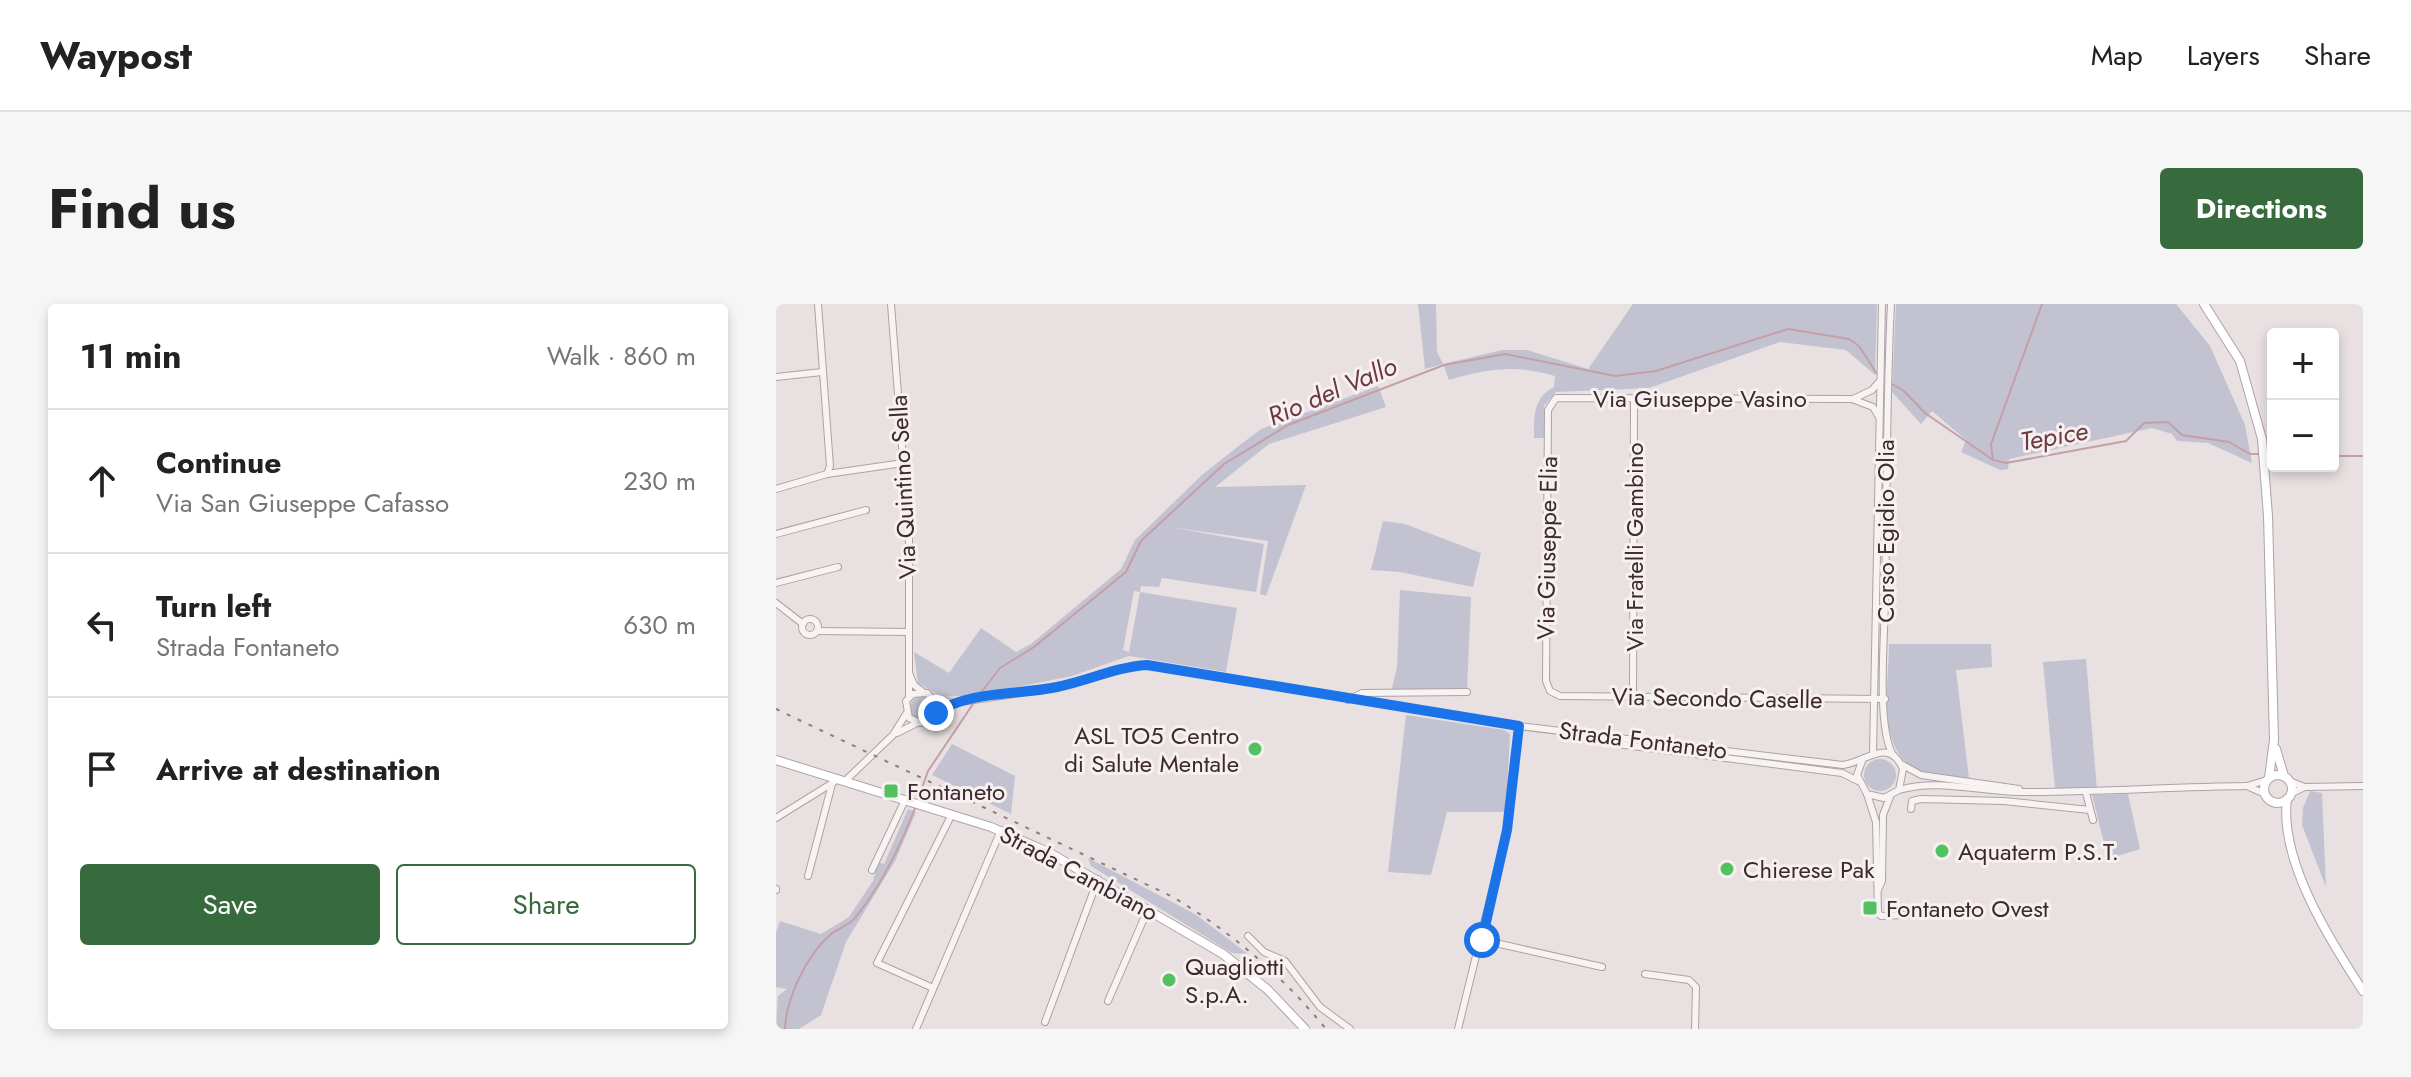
<!DOCTYPE html>
<html lang="en">
<head>
<meta charset="utf-8">
<style>
	:root { --surface:#fff; --page:#f6f6f6; --text:#222; --muted:#767676; --line:#e0e0e0; --accent:#376a3d }
	body { margin:0; font-family:Jost,sans-serif; background:var(--page); color:var(--text) }
	.controls { position:absolute; right:24px; top:24px; display:grid; overflow:hidden; border-radius:8px; box-shadow:0 4px 12px #0003 }
	.controls button { width:72px; height:72px; display:grid; place-items:center; padding:0; border:0; border-bottom:2px solid var(--line); background:var(--surface); color:var(--text); font:40px sans-serif }
	.stop { position:absolute; width:24px; height:24px; margin:-18px; border:6px solid #1a73e8; border-radius:50%; background:#fff }
	.stop.end { background:#1a73e8; border-color:#fff; box-shadow:0 2px 8px #0008 }
	.list { margin:0; padding:0; list-style:none }
	h2 { display:flex; justify-content:space-between; align-items:center; height:104px; margin:0; padding:0 32px; font-size:34px }
	h2 small { font-size:26px; font-weight:400; color:var(--muted) }
	.list li { display:grid; grid-template-columns:52px 1fr auto; gap:24px; align-items:center; box-sizing:border-box; height:144px; padding:0 32px; border-top:2px solid var(--line) }
	.list b { display:block; font-size:30px; white-space:nowrap }
	.list p { margin:0; font-size:26px; white-space:nowrap; color:var(--muted) }
	.list em { font-size:26px; font-style:normal; color:var(--muted) }
	.actions { display:flex; gap:16px; padding:24px 32px }
	.actions a { flex:1; padding:18px 0; border:2px solid var(--accent); border-radius:8px; text-align:center; font-size:28px; color:var(--accent) }
	.actions .main { background:var(--accent); color:#fff }
	.icon { flex:none; width:44px; height:44px; fill:none; stroke:currentColor; stroke-width:2; stroke-linecap:round; stroke-linejoin:round }
	.map { position:relative; flex:none; width:1587px; height:725px; overflow:hidden; border-radius:8px }
	header { display:flex; align-items:center; gap:48px; box-sizing:border-box; height:112px; padding:0 40px; background:var(--surface); border-bottom:2px solid var(--line) }
	header strong { font-size:38px }
	nav { display:flex; gap:44px; margin-inline-start:auto; font-size:28px }
	.intro { display:flex; align-items:center; justify-content:space-between; box-sizing:border-box; height:192px; padding:0 48px }
	h1 { margin:0; font-size:56px }
	.button { padding:20px 36px; border-radius:8px; background:var(--accent); color:#fff; font-size:28px; font-weight:700 }
	main { display:flex; gap:48px; padding:0 48px }
	aside { flex:1; background:var(--surface); border-radius:8px; box-shadow:0 4px 12px #0003 }
	.map>svg:first-child { display:block }
</style>
</head>
<body>
<header>
<strong>Waypost</strong>
<nav><a>Map</a><a>Layers</a><a>Share</a></nav>
</header>
<div class="intro"><h1>Find us</h1><a class="button">Directions</a></div>
<main>
<aside>
<h2>11 min<small>Walk · 860 m</small></h2>
<ul class="list">
<li><svg class="icon" aria-label="ahead" viewBox="0 0 24 24"><path d="M12 20V5M6 11l6-6 6 6"/></svg><div><b>Continue</b><p>Via San Giuseppe Cafasso</p></div><em>230 m</em></li>
<li><svg class="icon" aria-label="left" viewBox="0 0 24 24"><path d="M17 20v-9H6M10 6l-5 5 5 5"/></svg><div><b>Turn left</b><p>Strada Fontaneto</p></div><em>630 m</em></li>
<li><svg class="icon" aria-label="arrive" viewBox="0 0 24 24"><path d="M6 21V4h12l-3 4 3 4H6"/></svg><div><b>Arrive at destination</b></div></li>
</ul>
<div class="actions"><a class="main">Save</a><a>Share</a></div>
</aside>
<div class="map">
<svg width="1587" height="725" viewBox="0 0 1587 725">
	<rect width="100%" height="100%" fill="#e8e0e1"/>
	<g fill="#c3c2d1" fill-rule="evenodd">
		<path d="M642,0h18l1,48 6,12 59,-14h25l61,19 45,-65h244l-2,71 -29,-25 -66,-8 -131,46 -93,4 -12,14v32h-10c0,-22 -1,-40 20,-51l1,-11c-39,-12 -68,-7 -106,4l-6,-16 -18,5z"/>
		<path d="M1120,0h280l34,42 35,79 7,38 -44,-20 -31,-2 -5,-7 -20,-6 -143,31 -1,10 -8,1 -39,-18 5,-12 -34,-29 -11,13 -29,-32z"/>
		<path d="M602,82l8,21 -117,37 -54,43 91,-2 -40,111 -6,-2 8,-53 -98,-14 94,17 -8,48 -94,-14 -3,9 -18,-1 -1,6 97,16 -11,64 -97,-16 -57,20 -95,19 -35,2 -24,-14 -4,-31 35,21 32,-45 35,24 15,-8 90,-75 14,-29 68,-66 37,-29 21,-16zM358,287l6,1 -11,60 -6,-2z"/>
		<path d="M607,217l22,3 76,29 -8,34 -73,-15 -29,-2z"/>
		<path d="M624,286l71,7 -4,93 -76,2 6,-25z"/>
		<path d="M1113,340h102l1,23 -36,3 13,109c-16,-2 -43,-1 -56,-11 -37,-25 -24,-84 -24,-124z"/>
		<path d="M1310,355l11,131 -42,-1 -12,-127z"/>
		<circle cx="145" cy="404" r="11"/>
		<path d="M630,411l98,15 6,4 -4,78h-59l-16,63 -43,-3z"/>
		<path d="M176,440l63,32 -4,38 -79,-39z"/>
		<circle cx="1104" cy="471" r="16"/>
		<path d="M1534,487l12,2 4,94 -24,-62 1,-17z"/>
		<path d="M1352,490l12,55 -32,10 -16,-64z"/>
		<path d="M132,505l8,3 -21,49 -49,81 -25,73 -22,14h-23l2,-33 9,-7 -11,-2v-54l4,-12 41,13 28,-17 24,-36 5,-19 6,2z"/>
		<path d="M312,554l107,56 53,40 -16,-1 -141,-87z"/>
	</g>
	<g fill="none" stroke-linecap="round" stroke-linejoin="round">
		<g stroke="#c59fa7" stroke-width="2">
			<path d="M1266,0l-51,140 2,16 13,3 120,-22 18,-18 24,-1 14,13 47,7 21,12h11"/>
			<path d="M1116,80l12,7 21,22 68,47"/>
			<path d="M1557,152h30"/>
			<path d="M200,395l24,-31 34,-21 92,-75 15,-31 83,-77 64,-39 156,-60 61,-11 110,22 41,-5 132,-42 61,10 10,7 18,28"/>
			<path d="M141,498l11,-31 45,-67"/>
			<path d="M9,725c1,-30 21,-73 45,-94 7,-7 19,-9 25,-17 25,-31 46,-73 60,-110"/>
		</g>
		<g stroke="#aea2a3" stroke-width="8">
			<g id="minor">
				<path d="M42,0l12,162 -3,8"/>
				<path d="M115,0l18,232v161"/>
				<path d="M1115,0c-5,98 -4,196 -6,294 0,37 -9,128 8,157"/>
				<path d="M0,73l46,-5"/>
				<path d="M1077,95l19,-9 7,-8"/>
				<path d="M1103,113l-6,-10 -21,-8 -296,-1 -8,12 -2,271 4,10 10,5 325,3"/>
				<path d="M0,185l51,-15 76,-11"/>
				<path d="M0,230l90,-24"/>
				<path d="M0,279l62,-16"/>
				<path d="M0,299l27,21"/>
				<circle cx="34" cy="323" r="8"/>
				<path d="M41,327l92,1"/>
				<path d="M133,369l5,12 9,7"/>
				<path d="M857,393l1,-299"/>
				<path d="M158,395l19,4 102,-15 72,-21 20,-2 372,61 324,39c23,-3 46,-29 60,4l-4,21 -15,8 -17,-4 -10,-19 5,-14"/>
				<path d="M572,396l14,-7 105,-1"/>
				<path d="M160,409v-10l-9,-10 -14,1 -7,7 3,17 12,5 32,-20"/>
				<path d="M121,429l20,-10"/>
				<path d="M823,433l18,7 225,29 16,8"/>
				<path d="M1097,449l9,-449"/>
				<path d="M1127,461l18,10 98,14"/>
				<path d="M69,477l48,-46 13,-21"/>
				<path d="M1513,477l16,6 58,-1"/>
				<path d="M1471,482l18,8"/>
				<path d="M1123,486c38,-12 82,2 121,2 76,0 151,-5 227,-6l20,-6"/>
				<path d="M1310,489l7,27"/>
				<path d="M1091,490l9,28 2,91 3,3 45,-2"/>
				<path d="M1514,490l15,-7"/>
				<path d="M1135,505l1,-8 9,-2 83,2 86,9"/>
				<path d="M0,514l58,-36"/>
				<path d="M96,566l33,-70"/>
				<path d="M32,572l24,-92"/>
				<path d="M0,585v1"/>
				<path d="M1102,586l4,-9 1,-66 7,-18"/>
				<path d="M472,632l16,16 21,9 35,46 30,22"/>
				<path d="M706,636l120,27"/>
				<path d="M869,670l44,6 7,7 -1,42"/>
				<path d="M157,684l-56,-25 75,-149"/>
				<path d="M332,697l40,-92"/>
				<path d="M269,718l53,-143"/>
				<path d="M140,725l85,-199"/>
				<path d="M682,725l49,-199 12,-104"/>
			</g>
		</g>
		<g stroke="#b3a1a3" stroke-width="10">
			<g id="major">
				<path d="M1428,0l36,57 22,78 6,77 6,224 -5,38"/>
				<path d="M1500,445l8,27"/>
				<path d="M0,456l215,67 59,26 173,101 44,35 38,40"/>
				<circle cx="1502" cy="485" r="14"/>
				<path d="M1511,495c-8,62 44,143 76,192"/>
			</g>
		</g>
		<use href="#minor" stroke="#f7f3f3" stroke-width="6"/>
		<use href="#major" stroke="#fff" stroke-width="8"/>
		<path stroke="#907b7d" stroke-width="2" stroke-dasharray="4 8" stroke-linecap="butt" d="M0,405l395,187c59,35 111,79 155,133"/>
	</g>
	<g fill="none" stroke-linecap="round" stroke-linejoin="round">
		<path stroke="#1a73e8" stroke-width="10" d="M160,409c31,-22 83,-18 121,-26 31,-6 58,-20 90,-22l372,61 -12,104 -25,110"/>
	</g>
	<g fill="#51c25f" stroke="#f6f0f1" stroke-width="3">
		<circle cx="479" cy="445" r="8"/>
		<rect x="107" y="479" width="16" height="16" rx="4"/>
		<circle cx="1166" cy="547" r="8"/>
		<circle cx="951" cy="565" r="8"/>
		<rect x="1086" y="596" width="16" height="16" rx="4"/>
		<circle cx="393" cy="676" r="8"/>
	</g>
	<g text-anchor="middle" dominant-baseline="central" stroke-width="6" stroke-linejoin="round" paint-order="stroke">
		<g font-size="24" fill="#3e2a2c" stroke="#f6f0f1">
			<text x="924" y="94">Via Giuseppe Vasino</text>
			<text transform="translate(127 183) rotate(-93)">Via Quintino Sella</text>
			<text transform="translate(1109 227) rotate(-90)">Corso Egidio Olia</text>
			<text transform="translate(858 243) rotate(-90)">Via Fratelli Gambino</text>
			<text transform="translate(771 244) rotate(-89)">Via Giuseppe Elia</text>
			<text transform="translate(941 394) rotate(1)">Via Secondo Caselle</text>
			<text transform="translate(867 436) rotate(7)">Strada Fontaneto</text>
			<text transform="translate(303 569) rotate(28)">Strada Cambiano</text>
		</g>
		<g font-size="24" fill="#3e2a2c" stroke="#f6f0f1" text-anchor="start">
			<text x="463" y="431" text-anchor="end">ASL TO5 Centro<tspan x="463" dy="28">di Salute Mentale</tspan></text>
			<text x="131" y="487">Fontaneto</text>
			<text x="1182" y="547">Aquaterm P.S.T.</text>
			<text x="967" y="565">Chierese Pak</text>
			<text x="1110" y="604">Fontaneto Ovest</text>
			<text x="409" y="662">Quagliotti<tspan x="409" dy="28">S.p.A.</tspan></text>
		</g>
		<g font-size="26" font-style="italic" fill="#6e3841" stroke="#f6f0f1">
			<text transform="translate(556 87) rotate(-23)">Rio del Vallo</text>
			<text transform="translate(1278 132) rotate(-10)">Tepice</text>
		</g>
	</g>
</svg>
<div class="controls">
<button>+</button>
<button>−</button>
</div>
<div class="stop" style="left:706px;top:636px"></div>
<div class="stop end" style="left:160px;top:409px"></div>
</div>
</main>
</body>
</html>
